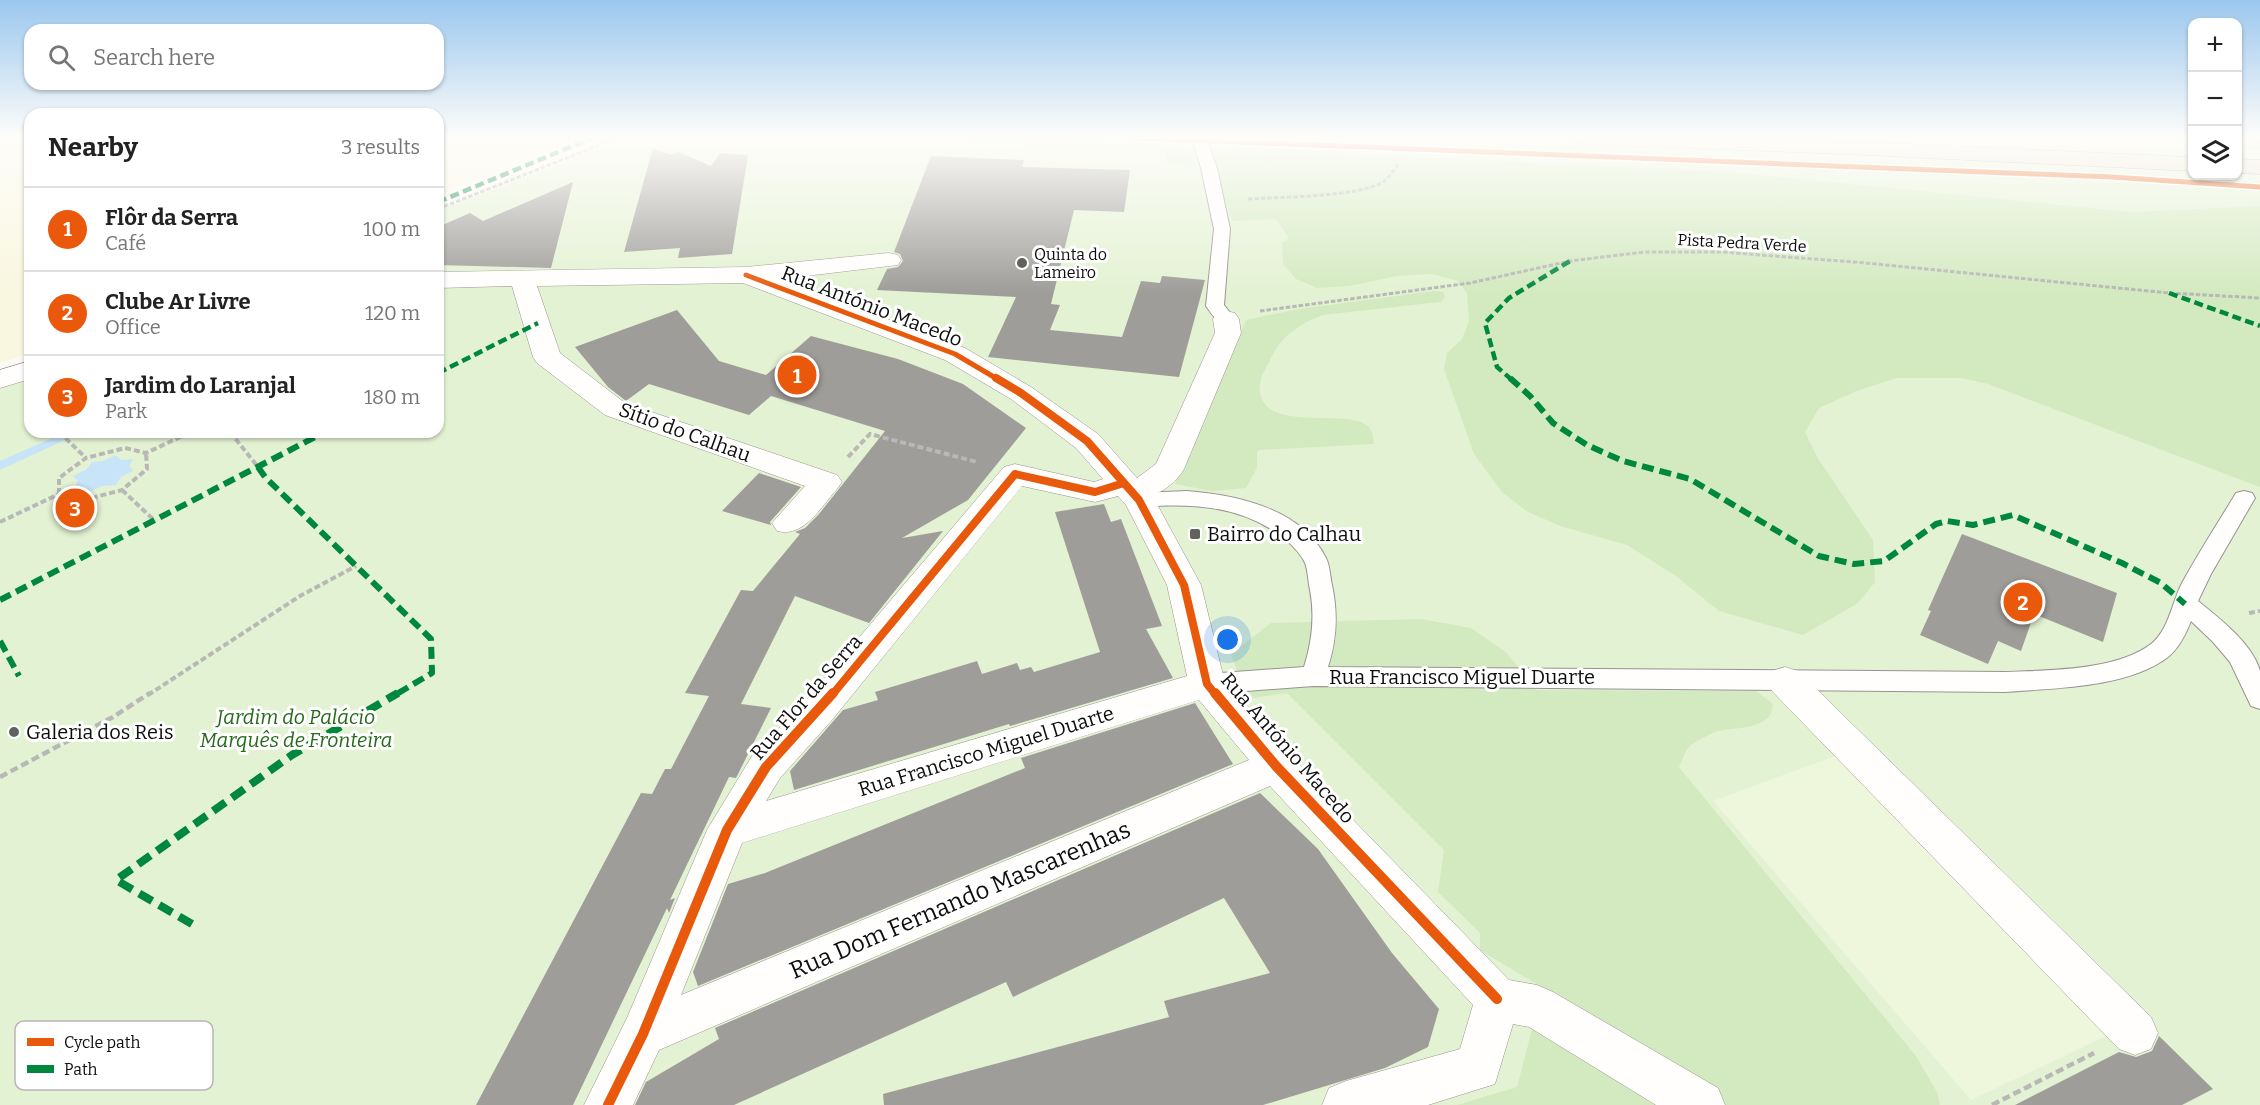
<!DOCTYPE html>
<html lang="en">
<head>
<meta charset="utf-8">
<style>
	:root { --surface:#fff; --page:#f2f2f2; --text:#222; --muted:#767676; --line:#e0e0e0; --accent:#ea580c }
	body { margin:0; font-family:Bitter,serif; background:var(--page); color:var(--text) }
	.controls { position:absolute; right:18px; top:18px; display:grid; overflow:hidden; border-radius:12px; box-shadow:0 2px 4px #0004 }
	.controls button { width:54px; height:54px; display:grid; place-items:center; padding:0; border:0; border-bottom:2px solid var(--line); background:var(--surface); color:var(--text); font:30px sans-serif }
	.you { position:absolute; left:1228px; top:640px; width:21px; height:21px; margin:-15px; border:4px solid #fff; border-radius:50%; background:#1a73e8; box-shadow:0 0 0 9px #1a73e833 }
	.badge { display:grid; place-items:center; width:39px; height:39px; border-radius:50%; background:var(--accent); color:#fff; font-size:20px; font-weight:700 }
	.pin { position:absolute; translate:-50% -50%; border:3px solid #fff; box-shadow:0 2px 6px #0006 }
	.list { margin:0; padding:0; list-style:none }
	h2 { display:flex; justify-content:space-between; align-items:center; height:78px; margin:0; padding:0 24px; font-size:26px }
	h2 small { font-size:20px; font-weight:400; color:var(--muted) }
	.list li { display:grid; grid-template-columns:39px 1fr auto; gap:18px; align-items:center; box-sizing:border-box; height:84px; padding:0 24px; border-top:2px solid var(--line) }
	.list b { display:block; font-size:22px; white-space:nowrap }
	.list p { margin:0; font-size:20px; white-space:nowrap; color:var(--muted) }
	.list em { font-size:20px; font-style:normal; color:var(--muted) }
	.icon { flex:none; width:33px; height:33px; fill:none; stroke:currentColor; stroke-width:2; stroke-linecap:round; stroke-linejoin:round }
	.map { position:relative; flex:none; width:2260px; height:1105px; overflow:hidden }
	.search { position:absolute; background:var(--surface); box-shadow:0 2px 4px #0004; left:24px; top:24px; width:420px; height:66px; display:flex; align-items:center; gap:15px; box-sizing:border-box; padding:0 21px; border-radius:18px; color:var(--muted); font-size:22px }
	.panel { position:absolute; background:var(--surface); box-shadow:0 2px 4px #0004; left:24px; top:108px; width:420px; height:330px; border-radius:18px }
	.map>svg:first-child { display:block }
</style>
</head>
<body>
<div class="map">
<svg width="2260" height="1105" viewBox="0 0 2260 1105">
	<rect width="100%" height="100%" fill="#fcfaf4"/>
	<g fill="#f9f7df">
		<path d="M0,138h30v215l-30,10z"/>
		<path d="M438,138h142l-142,57z"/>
	</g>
	<path fill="#e3f2d2" d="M625,138h1567v38h46v-38h22v967h-2260v-728l30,-11v66h408v-221z"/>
	<g fill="#d3eac0">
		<path d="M880,138h135l178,8 4,20 -30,-2 -1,-13z"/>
		<path d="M1207,144l203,13 310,14 411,41 129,-6v281l-272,-103 -27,-6h-64l-38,12 -40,18 -14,24 12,25 56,83 2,42 -17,21 -55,32 -84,-24 -43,-35 -49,-31 -67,-19 -32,-14 -26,-20 -28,-38 -30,-85 3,-16 15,-14 7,-18 -2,-28 -9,-12 -26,-7 -35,2 -48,10 -32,2 -21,-9 -13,-15 -1,-21 7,-5 -13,-19 -44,2z"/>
		<path d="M1434,291l9,1 2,5 -5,5 -117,13c-22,8 -42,21 -52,43 -3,7 -10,17 -11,25 -6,52 82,26 105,41 8,5 8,11 9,20l-115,6 -2,2v16l-11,20 -34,3 -37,-7 71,-164 53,-11z"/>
		<path d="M1421,619l50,9 35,24 30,38 220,1 17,13c-1,28 -40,22 -58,28 -7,3 -19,9 -25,14 -5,5 -8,15 -11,21l237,289 21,36 3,13h-483l60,-18 26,-99 -63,-38v-17l-42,-41 6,-42 -157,-157 -40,6 -16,-45 40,-31z"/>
	</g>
	<path fill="#eef6dc" d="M1846,752l273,278 -148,70 -258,-299z"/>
	<path fill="#c8e4f8" d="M116,455l5,5 12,-1 -4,7 4,5 -12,6 -5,8 -14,1 -12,6 -5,-5 -12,1 5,-7 -5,-5 14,-7 5,-7 11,-1z"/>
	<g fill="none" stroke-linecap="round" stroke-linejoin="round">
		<path fill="#c8e4f8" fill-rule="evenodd" d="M66,432h16l-82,38v-9z"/>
	</g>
	<g fill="#9f9d99">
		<path d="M653,148l18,7 8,-3 32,14 9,-13 28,2 -16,99 -54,4 2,-10 -56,4z"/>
		<path d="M931,156l93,4 -2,7 108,3 -6,42 -50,-2 -23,94 9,1 -10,25 72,7 19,-56 19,2 2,-7 43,4 -26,97 -191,-20 28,-60 -139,-7 10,-21 11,-2 5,-6 -3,-7 -6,-2z"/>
		<path d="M573,182l-22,86 -113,-3v-38l32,-14 13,8z"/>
		<path d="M677,310l42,51 47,14 45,-39 87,23 65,25 63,44 -58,72 -66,38 41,-7 -74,92 -74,-27 -54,108 30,4 -35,70 -7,-1 -59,123 5,-2 -6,15 -2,-5 -94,197h-97l165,-312 11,1 13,-25h6l38,-73 -24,-3 56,-103 12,1 47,-57 -5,-2 10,-4 14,-14 66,-83 -114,-35 -22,19 -100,-31 -23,17 -18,-14 -33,-40z"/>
		<path d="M759,473l42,14 -31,35 1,3 -49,-14z"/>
		<path d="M1104,504l7,18 10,-3 41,107 -16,3 27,49 -163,48 -1,-2 -215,66 -4,-19 53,-61 35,-10 -3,-8 102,-31 5,13 35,-11 3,7 11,-3 3,5 66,-20 -45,-140z"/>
		<path d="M1962,534l155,59 -14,49 -69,-28 -13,37 -23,-10 -10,23 -68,-29 11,-24 -3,-1z"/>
		<path d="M1195,703l38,61 -535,222 -5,-14 35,-88 37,-11 260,-105 -4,-10z"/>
		<path d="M1260,793l58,56 74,104 47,56 -11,38 -43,21 -122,37h-379l-1,-11 286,-77 -5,-16 106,-28 -46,-75 -211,99 -7,-15 -272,123h-99l11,-23 73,-43 -4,-11z"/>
		<path d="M2159,1036l54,53 -31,16h-167l104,-53 17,5 16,-6z"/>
	</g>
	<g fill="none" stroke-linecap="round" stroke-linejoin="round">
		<g stroke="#959492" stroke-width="2">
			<g id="lane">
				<path d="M1195,138h10l2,3 10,27 13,61 -6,76 11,14 -3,4c-13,3 -19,-7 -26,-17l8,-77 -13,-61 -8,-27z"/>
				<path d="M1187,491c50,4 114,17 139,67 4,8 4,18 6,27 6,28 5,54 -4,82l677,5c44,-2 110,-1 146,-28 18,-14 21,-42 31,-61 17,-31 36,-60 54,-90l8,-2 8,2 3,5 -44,76 -13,27c21,17 55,43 62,70 0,11 0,26 0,38l-9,-3 -21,-44 -17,-20 -22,-21c-5,13 -12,27 -23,36 -40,31 -114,31 -163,35l-692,-6 -106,8 -9,-3 -3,-7 3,-7 9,-3 97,-7c8,-25 11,-51 6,-77 -2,-9 -2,-19 -5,-27 -4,-9 -14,-19 -21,-25 -43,-33 -93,-35 -145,-31l-8,-2 -3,-5 3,-5 8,-2z"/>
			</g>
		</g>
		<g stroke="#959492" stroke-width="1">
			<g id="street">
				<path d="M889,253l9,2 3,5 -3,5 -118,14 185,69 66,39 67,47 39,44 19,-14 59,-131 -2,-14 4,-6 9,-2 9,2 4,6 2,14 -57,136c-7,12 -19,22 -32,26l49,90 23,94 66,76 219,225 28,5 16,7 165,96 7,17h-69l-127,-78 -16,-3 -18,60 -67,21h-106l7,-17 17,-7 114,-32 13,-44 -203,-219 -611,264 -26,55h-49l43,-87 80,-188 45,-74 54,-56 198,-233 11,-3 79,18 9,-3 -27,-31 -65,-49 -66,-39 -202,-77 -206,3 23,67 65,50 212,72 5,7 -5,7c-17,19 -33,49 -60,42l-5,-8 33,-37 -200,-71 -68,-52 -4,-6 -21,-71 -74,2v-16l308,-5zM1022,486l73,16 23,-6 8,9 41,80 20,91 -421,125 14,-23 52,-58zM1199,700l50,60 -568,235 61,-152z"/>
				<path d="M30,361v18l-30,9v-18z"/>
				<path d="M1785,667l13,4 353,346 7,16 -7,16 -16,6 -16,-6 -347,-358 -5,-10 5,-10z"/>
			</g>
		</g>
		<g stroke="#82827f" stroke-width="1">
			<g id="highway">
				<path d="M1571,138h206l415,19v14l-347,-17 -263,-10 -8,-1z"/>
				<path d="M2238,138h22v10l-22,-2z"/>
				<path d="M2238,159l22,1v14l-22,-1z"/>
			</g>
		</g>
		<g stroke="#b8b8b7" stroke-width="3" stroke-dasharray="4.5 2" stroke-linecap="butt">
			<path d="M1248,199c32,-2 110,-2 135,-17 6,-4 11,-12 15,-18"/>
			<path d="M438,209l179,-71"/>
			<path d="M1260,311l210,-28 100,-22 74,-9h78l144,11 303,30 91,5"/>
		</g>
		<g stroke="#b8b8b7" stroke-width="4" stroke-dasharray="6 3" stroke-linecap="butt">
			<path d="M59,432l27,26"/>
			<path d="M230,432l28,35"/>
			<path d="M848,457l22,-23 107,28"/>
			<path d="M122,490l33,31"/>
			<path d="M59,494v-16l27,-20 39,-10 21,5 45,-21"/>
			<path d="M0,522l59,-28 25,6 38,-10 25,-21 -1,-16"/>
			<path d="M2249,613l11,-2"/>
			<path d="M148,695l152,-99 56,-30"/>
		</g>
		<g stroke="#b8b8b7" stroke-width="4.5" stroke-dasharray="8 4" stroke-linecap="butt">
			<path d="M0,777l113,-60 37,-24"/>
			<path d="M1992,1105l102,-52"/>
		</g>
		<use href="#lane" fill="#fffefd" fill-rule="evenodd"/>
		<use href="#street" fill="#fffefd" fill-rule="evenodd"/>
		<use href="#highway" fill="#eae0d5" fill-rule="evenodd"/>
		<g stroke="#00873e" stroke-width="4.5" stroke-dasharray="9 4.5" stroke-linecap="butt">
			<path d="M438,202l154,-64"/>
			<path d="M2169,293l91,33"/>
			<path d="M438,373l100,-50"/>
			<path d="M1512,380l-15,-13 -12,-44 24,-25 61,-37"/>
		</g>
		<g stroke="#00873e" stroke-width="6" stroke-dasharray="12 6" stroke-linecap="butt">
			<path d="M1510,378l20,18 23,27 34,22 36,16 67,18 129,77 35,8 30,-3 52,-37 11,-3 26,4 40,-10 109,48 39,20 24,21"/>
			<path d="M258,467l7,10 166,162 1,34 -37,22"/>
			<path d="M0,600l325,-168"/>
			<path d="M0,641l19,35"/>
		</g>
		<path stroke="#00873e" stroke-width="8" stroke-dasharray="15 8" stroke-linecap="butt" d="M192,924l-76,-44 176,-125 106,-62"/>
		<g stroke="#fff" stroke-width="8">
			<g id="cycleway-far2">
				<path d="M1137,138l975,39 148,10"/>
				<path d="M746,275l209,79 44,26"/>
			</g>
		</g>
		<g stroke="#fff" stroke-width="11">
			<g id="cycleway-far1">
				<path d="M996,378l25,15 66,48 52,59 45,85 23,99 9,11"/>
				<path d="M832,695l183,-221 80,18 29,-9"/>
			</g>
		</g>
		<g stroke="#fff" stroke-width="14">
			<g id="cycleway">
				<path d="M1215,693l61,73 221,233"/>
				<path d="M608,1105l35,-71 84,-204 39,-63 67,-74"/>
			</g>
		</g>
		<use href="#cycleway-far2" stroke="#e8590c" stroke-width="5"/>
		<use href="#cycleway-far1" stroke="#e8590c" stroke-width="8"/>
		<use href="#cycleway" stroke="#e8590c" stroke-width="10"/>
	</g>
	<linearGradient id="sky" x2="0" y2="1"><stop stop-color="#9bc7ee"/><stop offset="0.47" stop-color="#fefdfa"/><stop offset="1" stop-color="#fefdfa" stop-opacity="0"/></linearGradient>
	<rect width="2260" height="293" fill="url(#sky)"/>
	<g fill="#61615e" stroke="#fff" stroke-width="2">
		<circle cx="1022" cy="263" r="6"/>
		<rect x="1189" y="528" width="12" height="12" rx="3"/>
		<circle cx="14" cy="732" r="6"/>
	</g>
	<g text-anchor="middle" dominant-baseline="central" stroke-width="6" stroke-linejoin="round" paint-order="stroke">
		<g font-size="16" fill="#0e0e0e" stroke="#fff">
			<text transform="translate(1742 243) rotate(3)">Pista Pedra Verde</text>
		</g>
		<g font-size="16" fill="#0e0e0e" stroke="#fff" text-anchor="start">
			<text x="1034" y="254">Quinta do<tspan x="1034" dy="18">Lameiro</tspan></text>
		</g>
		<g font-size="20" fill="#0e0e0e" stroke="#fff">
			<text transform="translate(872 306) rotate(21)">Rua António Macedo</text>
			<text transform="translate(685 432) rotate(20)">Sítio do Calhau</text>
			<text x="1462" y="677">Rua Francisco Miguel Duarte</text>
			<text transform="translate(806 697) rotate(-49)">Rua Flor da Serra</text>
			<text transform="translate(1288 748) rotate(49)">Rua António Macedo</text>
			<text transform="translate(986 751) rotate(-17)">Rua Francisco Miguel Duarte</text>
		</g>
		<g font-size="20" fill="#0e0e0e" stroke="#fff" text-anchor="start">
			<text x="1207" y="534">Bairro do Calhau</text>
			<text x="26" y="732">Galeria dos Reis</text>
		</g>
		<g font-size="20" font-style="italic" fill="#276a1b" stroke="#fff">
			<text x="296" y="717">Jardim do Palácio<tspan x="296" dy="23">Marquês de Fronteira</tspan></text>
		</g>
		<g font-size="24" fill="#0e0e0e" stroke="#fff">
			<text transform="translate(960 900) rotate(-23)">Rua Dom Fernando Mascarenhas</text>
		</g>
	</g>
	<rect x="15" y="1021" width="198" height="69" rx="9" fill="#fff" stroke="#b7b7b7" stroke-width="1.5"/>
	<rect x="27" y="1038" width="27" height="8" fill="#e8590c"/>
	<rect x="27" y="1065" width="27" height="8" fill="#00873e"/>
	<g font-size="16" fill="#0e0e0e">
		<text x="64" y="1048">Cycle path</text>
		<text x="64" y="1075">Path</text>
	</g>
</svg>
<div class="controls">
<button>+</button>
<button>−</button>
<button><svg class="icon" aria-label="layers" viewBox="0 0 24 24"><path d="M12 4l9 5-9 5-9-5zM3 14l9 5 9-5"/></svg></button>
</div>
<div class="you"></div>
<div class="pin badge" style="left:797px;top:375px">1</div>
<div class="pin badge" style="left:2023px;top:602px">2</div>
<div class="pin badge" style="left:75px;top:508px">3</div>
<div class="search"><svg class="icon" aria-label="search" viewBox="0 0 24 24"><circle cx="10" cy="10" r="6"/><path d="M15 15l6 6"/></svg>Search here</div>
<section class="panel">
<h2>Nearby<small>3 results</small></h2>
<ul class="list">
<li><span class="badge">1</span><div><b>Flôr da Serra</b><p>Café</p></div><em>100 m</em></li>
<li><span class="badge">2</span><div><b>Clube Ar Livre</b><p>Office</p></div><em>120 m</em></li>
<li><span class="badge">3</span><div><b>Jardim do Laranjal</b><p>Park</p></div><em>180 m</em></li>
</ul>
</section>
</div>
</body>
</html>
